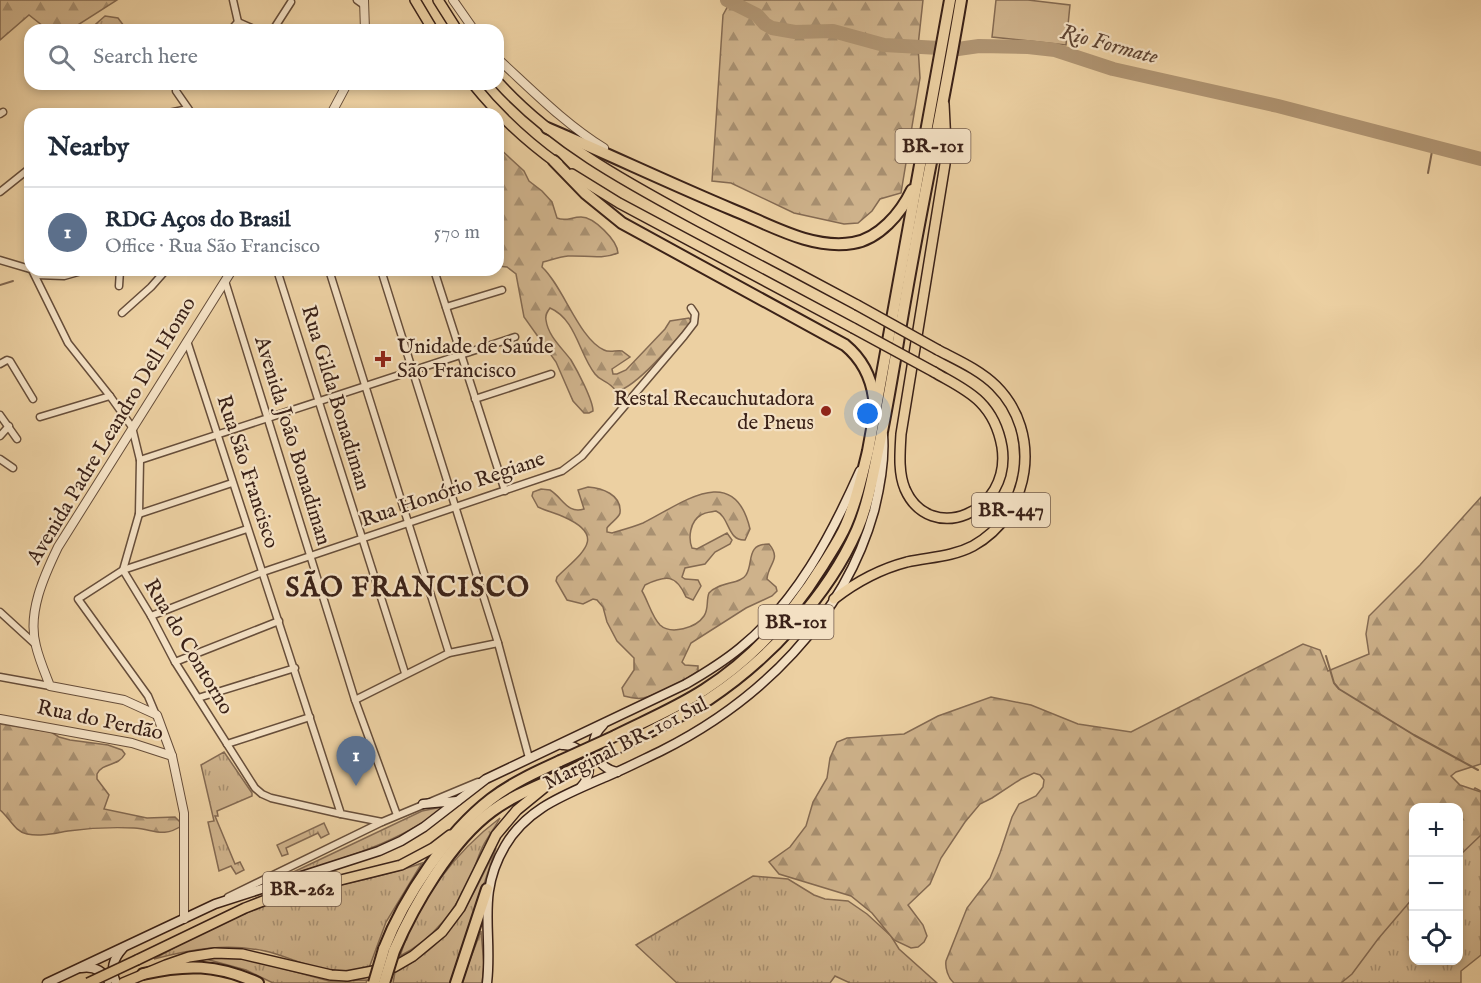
<!DOCTYPE html>
<html lang="en">
<head>
<meta charset="utf-8">
<style>
	:root { --surface:#fff; --page:#f6f6f7; --text:#1f2937; --muted:#747a83; --line:#e0e1e3; --accent:#8f2418 }
	body { margin:0; font-family:"IM FELL English",serif; background:var(--page); color:var(--text) }
	.controls { position:absolute; right:18px; bottom:18px; display:grid; overflow:hidden; border-radius:12px; box-shadow:0 3px 9px #0003 }
	.controls button { width:54px; height:54px; display:grid; place-items:center; padding:0; border:0; border-bottom:2px solid var(--line); background:var(--surface); color:var(--text); font:30px sans-serif }
	.you { position:absolute; left:868px; top:414px; width:21px; height:21px; margin:-15px; border:4px solid #fff; border-radius:50%; background:#1a73e8; box-shadow:0 0 0 9px #1a73e833 }
	.badge { display:grid; place-items:center; width:39px; height:39px; border-radius:50%; background:var(--accent); color:#fff; font-size:20px; font-weight:700 }
	.pin { position:absolute; translate:-50% -50px; filter:drop-shadow(0 2px 3px #0008) }
	.pin::after { content:''; position:absolute; top:32px; width:21px; height:18px; background:inherit; clip-path:polygon(0 0,100% 0,50% 100%) }
	.list { margin:0; padding:0; list-style:none }
	h2 { display:flex; justify-content:space-between; align-items:center; height:78px; margin:0; padding:0 24px; font-size:26px }
	h2 small { font-size:20px; font-weight:400; color:var(--muted) }
	.list li { display:grid; grid-template-columns:39px 1fr auto; gap:18px; align-items:center; box-sizing:border-box; height:90px; padding:0 24px; border-top:2px solid var(--line) }
	.list b { display:block; font-size:22px; white-space:nowrap }
	.list p { margin:0; font-size:20px; white-space:nowrap; color:var(--muted) }
	.list em { font-size:20px; font-style:normal; color:var(--muted) }
	.icon { flex:none; width:33px; height:33px; fill:none; stroke:currentColor; stroke-width:2; stroke-linecap:round; stroke-linejoin:round }
	.map { position:relative; flex:none; width:1481px; height:983px; overflow:hidden }
	.search { position:absolute; background:var(--surface); box-shadow:0 3px 9px #0003; left:24px; top:24px; width:480px; height:66px; display:flex; align-items:center; gap:15px; box-sizing:border-box; padding:0 21px; border-radius:18px; color:var(--muted); font-size:22px }
	.panel { position:absolute; background:var(--surface); box-shadow:0 3px 9px #0003; left:24px; top:108px; width:480px; height:168px; border-radius:18px }
	.map>svg:first-child { display:block }
</style>
</head>
<body>
<div class="map">
<svg width="1481" height="983" viewBox="0 0 1481 983">
	<defs>
		<pattern id="grass-tufts" width="24" height="20" patternUnits="userSpaceOnUse" patternTransform="scale(1.5)"><rect width="24" height="20" fill="#ceb28b"/><path d="M3 7l-1-3M5 7V3M7 7l1-3M15 17l-1-3M17 17v-4M19 17l1-3" fill="none" stroke="#a89071"/></pattern>
		<pattern id="forest-firs" width="22" height="20" patternUnits="userSpaceOnUse" patternTransform="scale(1.5)"><rect width="22" height="20" fill="#ceb28b"/><path d="M5 1l3.5 6h-7zM16 11l3.5 6h-7z" fill="#a89071"/></pattern>
	</defs>
	<rect width="100%" height="100%" fill="#ecd0a2"/>
	<filter id="stains"><feTurbulence type="fractalNoise" baseFrequency=".00333" numOctaves="4"/><feColorMatrix values="0 0 0 0 .2 0 0 0 0 .09 0 0 0 0 .02 0 0 0 .5 -.17"/></filter>
	<radialGradient id="worn" r=".72"><stop offset=".6" stop-color="#630" stop-opacity="0"/><stop offset="1" stop-color="#630" stop-opacity=".3"/></radialGradient>
	<g fill="url(#grass-tufts)" stroke="#846a52" stroke-width="1.5">
		<path d="M105,16l13,2 9,12h-38z"/>
		<path d="M224,752l28,41v3l-35,15 1,5h-3l20,48 5,-2 4,8 -8,4 -5,-8 -12,5 -11,-49 6,-1 -13,-56z"/>
		<path d="M1475,788l6,3v164l-20,16v12h-125l77,-111 1,88h44l1,-150z"/>
		<path d="M447,806c-48,37 -107,54 -164,71l139,-66z"/>
		<path d="M500,818c-5,9 -12,19 -17,28 -5,10 -8,21 -12,31 -16,33 -37,62 -71,79 17,-54 55,-104 100,-138z"/>
		<path d="M324,823l5,11 -8,4 -3,-5 -32,15 2,6 -6,2 -5,-11z"/>
		<path d="M496,848l-45,135h-58l2,-11c58,-29 74,-69 101,-124z"/>
		<path d="M422,863l-36,59 -17,46c-8,1 -16,4 -23,4 -29,0 -55,-15 -81,-21 -39,-8 -73,-2 -111,8 48,-28 99,-52 152,-66 39,-10 78,-16 116,-30z"/>
		<path d="M753,876l35,3 26,16 11,4 23,2 19,13 24,22 8,13 38,34h-87l-15,-7 -5,7h-153l-41,-38z"/>
		<path d="M481,931l3,34 -2,18h-21z"/>
		<path d="M214,957h26l89,24 38,-1 -1,3h-93l-27,-13 -44,-12z"/>
	</g>
	<g fill="url(#forest-firs)" stroke="#846a52" stroke-width="1.5">
		<path d="M0,0h117l-47,30h-22l-19,-15 -29,25z"/>
		<path d="M727,0h196l-5,46 2,32 -19,115 -21,6 -8,12 -14,12 -14,1 -50,-11 -63,-30 -19,-2 11,-166 7,-13z"/>
		<path d="M498,147l26,24 5,10 13,10 10,11 5,16c9,4 14,-1 24,-1 13,0 36,23 37,36 -16,7 -34,2 -50,3 -9,1 -17,4 -25,6l-1,5c21,19 37,72 62,83 5,3 12,0 18,1l8,6 -18,12 1,5h4l9,-4 39,-41 5,-8 19,-3 3,4c-14,15 -57,68 -76,69 -8,-11 -15,-9 -21,-17 -16,-20 -19,-55 -45,-66 -3,4 -5,7 -4,12 2,16 16,28 25,40 6,10 22,40 22,51l-4,2h-5l-11,-12 -17,-39 -32,-45 -8,-43 -9,-7 -9,-1z"/>
		<path d="M588,487c13,1 34,7 32,26 -1,5 -10,10 -13,15v4l5,1c10,-3 21,-6 31,-10 37,-18 91,-63 107,6l-5,11c-18,1 -15,-23 -29,-29 -5,1 -11,1 -15,4 -11,6 -13,23 -9,33l5,1 30,-16 5,7 -2,4 -15,8 -10,12 -20,4 -3,9 3,2 13,1 3,6 -8,14 -7,-3c-10,-23 -20,-22 -41,-12l-3,6c6,10 10,26 18,34 11,10 36,3 44,-9 5,-7 2,-16 5,-23 9,-11 32,-9 37,-18 8,-12 -1,-31 23,-31 13,16 -1,19 -2,35l9,8 1,4 -5,5 -26,12 -55,35 -9,19 3,3 13,1v5c-9,7 -40,23 -51,26 -7,3 -16,1 -23,-1l-2,-8 12,-18v-12l-17,-17 -10,-19 -4,-15 -6,-7 -4,-1 -10,5 -16,-4 -11,-19 1,-4c23,-23 52,-40 7,-60 -8,-4 -18,-6 -26,-10l-6,-11 1,-4 8,-3 9,1c13,8 17,24 34,19l-6,-19z"/>
		<path d="M1481,497v267l-25,8 -5,4 9,9 21,7v43l-22,21 -1,-48h-44l-1,90 -35,41 -26,35 -11,9h-387c-6,-5 -9,-15 -8,-22l21,-53 23,-30 10,-25 12,-36 7,-13 17,-8 7,-9 1,-7 -4,-5 -6,-2 -13,6 -29,19 -12,6 -15,18 -24,36 -11,26 -22,21 15,20 4,11 -3,6 -6,5 -7,1 -17,-8 -22,-27 -21,-17 -72,-22 -10,-12 21,-15 16,-21 7,-24 14,-24 3,-20 7,-16 10,-4 57,-4 34,-18 53,-19 40,8 47,19 53,8 172,-88 17,6 8,21 41,-17 -3,-20 3,-18 51,-51z"/>
		<path d="M0,724l51,8 8,5 11,3 38,5 14,5 3,4c-7,13 -22,8 -28,20v5l12,16 -5,14 43,9 28,-1 8,8c-21,14 -29,4 -49,3 -22,-1 -44,0 -66,3 -13,2 -27,6 -41,3 -12,-2 -18,-17 -27,-24z"/>
	</g>
	<path fill="#ceb28b" stroke="#846a52" stroke-width="1.5" d="M996,0h32l42,5 -4,40 -74,-8z"/>
	<g fill="none" stroke-linecap="round" stroke-linejoin="round">
		<g stroke="#81674f" stroke-width="2">
			<path d="M1428,173l5,-27"/>
			<path d="M0,285l13,-4"/>
			<path d="M1326,656l8,27 5,6 75,46 64,35"/>
		</g>
		<path stroke="#b09573" stroke-width="14" d="M727,0l30,15 8,9 7,4 23,4 38,-1 51,14 74,4 21,-3 49,1 27,3 58,19 165,37 203,53"/>
		<g stroke="#674e3a" stroke-width="9">
			<g id="minor">
				<path d="M357,0l7,5"/>
				<path d="M238,22l18,8"/>
				<path d="M231,30l7,-8 -5,-22"/>
				<path d="M273,30l18,-28"/>
				<path d="M176,84v7l16,23"/>
				<path d="M0,114l3,-2"/>
				<path d="M164,114l24,-5"/>
				<path d="M0,192l30,-24"/>
				<path d="M0,260l30,9"/>
				<path d="M32,270l36,73 42,53 22,31 8,33 -1,54 -16,56 28,46 24,46 80,126 7,6 9,4 70,16"/>
				<path d="M277,270l128,403"/>
				<path d="M329,270l120,383"/>
				<path d="M381,270l117,373 31,115"/>
				<path d="M434,270l71,221"/>
				<path d="M36,275l28,1 21,-6"/>
				<path d="M225,281l130,419 42,115"/>
				<path d="M119,286l1,-16"/>
				<path d="M446,307l56,-17"/>
				<path d="M122,313l29,-26 15,-17"/>
				<path d="M187,341l154,473 41,8"/>
				<path d="M0,364l7,-4 3,1 23,38"/>
				<path d="M475,399l76,-25"/>
				<path d="M0,415l17,24"/>
				<path d="M40,417l70,-21"/>
				<path d="M0,436l9,-10"/>
				<path d="M0,459l13,9"/>
				<path d="M140,460l375,-123"/>
				<path d="M139,514l93,-31"/>
				<path d="M0,612l35,32"/>
				<path d="M151,616l112,-44 299,-101 20,-15 102,-120 10,-13 1,-9 -4,-6"/>
				<path d="M175,662l104,-41"/>
				<path d="M0,677l50,9"/>
				<path d="M198,698l97,-30"/>
				<path d="M355,700l94,-47 49,-10"/>
				<path d="M156,715l-8,-19 -70,-97 45,-29 124,-41"/>
				<path d="M227,744l83,-27"/>
				<path d="M228,897l154,-75 96,-40"/>
			</g>
		</g>
		<g stroke="#674e3a" stroke-width="10">
			<g id="tertiary">
				<path d="M364,0l1,30"/>
				<path d="M453,0l21,30"/>
				<path d="M498,59c34,31 67,65 106,89"/>
				<path d="M331,114l16,-30"/>
				<path d="M0,719l132,24 40,13"/>
				<path d="M184,919v-106l-12,-57 -15,-41 -33,-15 -74,-14c-5,-13 -11,-27 -14,-40 -9,-33 8,-70 22,-99l174,-277"/>
			</g>
		</g>
		<g stroke="#3b2218" stroke-width="11">
			<g id="secondary">
				<path d="M603,725c-18,17 -8,42 14,47"/>
				<path d="M562,745c23,-1 36,24 19,42"/>
				<path d="M423,804l34,-3"/>
				<path d="M81,968c12,-2 21,2 27,12"/>
				<path d="M47,983l168,-79 164,-53 22,-10 23,-14 62,-48 200,-95c19,-11 37,-22 54,-36 56,-45 91,-112 120,-177"/>
				<path d="M116,983c-6,-14 -3,-24 7,-35"/>
				<path d="M487,983c6,-51 -11,-88 18,-137 22,-38 60,-51 98,-68 20,-8 39,-18 58,-27 98,-49 183,-132 213,-240 6,-24 11,-51 9,-76"/>
			</g>
		</g>
		<g stroke="#3b2218" stroke-width="12">
			<g id="primary">
				<path d="M415,0l18,30"/>
				<path d="M438,0l19,30"/>
				<path d="M498,82c56,62 130,101 202,140 52,27 105,55 157,83"/>
				<path d="M473,84c25,31 53,57 85,80"/>
				<path d="M572,174l47,29 234,125"/>
				<path d="M934,372c15,9 33,17 46,30 12,12 19,28 22,45 10,66 -72,99 -97,42 -7,-17 -5,-37 -4,-55l44,-270 1,-20 -2,-40"/>
				<path d="M834,599c22,-17 46,-30 73,-37 23,-5 45,-5 66,-16 58,-32 70,-113 23,-160 -16,-16 -39,-26 -58,-36"/>
				<path d="M137,960l108,-52 31,-12 125,-31 32,-17 17,-13"/>
				<path d="M123,983l43,-18 23,-8 26,-4 27,1 89,21 16,1 47,-9 19,-11 29,-24 18,-24 36,-73 21,-25 33,-27"/>
			</g>
		</g>
		<g stroke="#3b2218" stroke-width="14">
			<g id="motorway">
				<path d="M547,128c61,26 122,55 184,81 38,15 80,41 122,34 26,-4 48,-30 59,-53"/>
				<path d="M554,161l31,32 37,30 223,122c17,14 26,32 29,53"/>
				<path d="M615,736c30,-15 61,-28 89,-46 50,-32 88,-75 119,-125 8,-13 17,-26 23,-40 10,-23 16,-49 22,-74l82,-451"/>
				<path d="M621,746c29,-15 60,-29 88,-47 59,-39 119,-103 148,-169 10,-23 15,-50 20,-74 12,-55 20,-111 30,-166 17,-97 38,-193 54,-290"/>
				<path d="M384,949c20,-52 63,-116 107,-150 21,-16 45,-27 69,-38"/>
				<path d="M394,951c20,-46 57,-110 98,-140 23,-17 49,-26 74,-38"/>
				<path d="M143,974c43,-10 74,-10 115,9"/>
				<path d="M456,983l31,-94"/>
			</g>
		</g>
		<use href="#minor" stroke="#f3e0c3" stroke-width="6"/>
		<use href="#tertiary" stroke="#f3e0c3" stroke-width="8"/>
		<use href="#secondary" stroke="#f3e0c3" stroke-width="8"/>
		<use href="#primary" stroke="#ecd0a2" stroke-width="9"/>
		<use href="#motorway" stroke="#ecd0a2" stroke-width="10"/>
		<g stroke="#3b2218" stroke-width="12" stroke-linecap="butt">
			<g id="primary-bridge">
				<path d="M857,305l81,45"/>
				<path d="M853,328l81,44"/>
				<path d="M88,983l49,-23"/>
			</g>
		</g>
		<g stroke="#3b2218" stroke-width="14" stroke-linecap="butt">
			<g id="motorway-bridge">
				<path d="M560,761l55,-25"/>
				<path d="M566,773l55,-27"/>
				<path d="M374,983l10,-34"/>
				<path d="M384,983l10,-32"/>
			</g>
		</g>
		<use href="#primary-bridge" stroke="#ecd0a2" stroke-width="9"/>
		<use href="#motorway-bridge" stroke="#ecd0a2" stroke-width="10"/>
	</g>
	<g fill="#8f2418" stroke="#f3e0c3" stroke-width="2">
		<path d="M380 350h6v6h6v6h-6v6h-6v-6h-6v-6h6z"/>
		<circle cx="826" cy="411" r="6"/>
	</g>
	<g text-anchor="middle" dominant-baseline="central" stroke-width="4.5" stroke-linejoin="round" paint-order="stroke">
		<g fill="#f3e0c3" stroke="#725b4b" stroke-width="1.5">
			<rect x="895.5" y="129" width="75" height="34" rx="4.5"/>
			<rect x="972" y="493" width="78" height="34" rx="4.5"/>
			<rect x="758.5" y="605" width="75" height="34" rx="4.5"/>
			<rect x="263" y="872" width="78" height="34" rx="4.5"/>
		</g>
		<g font-size="20" font-weight="bold" fill="#3b2218">
			<text x="933" y="146">BR-101</text>
			<text x="1011" y="510">BR-447</text>
			<text x="796" y="622">BR-101</text>
			<text x="302" y="889">BR-262</text>
		</g>
		<g font-size="21" fill="#3b2218" stroke="#f3e0c3" text-anchor="start">
			<text x="397" y="347">Unidade de Saúde<tspan x="397" dy="24">São Francisco</tspan></text>
			<text x="814" y="399" text-anchor="end">Restal Recauchutadora<tspan x="814" dy="24">de Pneus</tspan></text>
		</g>
		<g font-size="21" fill="#3b2218" stroke="#f3e0c3">
			<text transform="translate(335 398) rotate(73)">Rua Gilda Bonadiman</text>
			<text transform="translate(112 431) rotate(-59)">Avenida Padre Leandro Dell Homo</text>
			<text transform="translate(292 441) rotate(73)">Avenida João Bonadiman</text>
			<text transform="translate(247 472) rotate(72)">Rua São Francisco</text>
			<text transform="translate(453 490) rotate(-19)">Rua Honório Regiane</text>
			<text transform="translate(188 647) rotate(59)">Rua do Contorno</text>
			<text transform="translate(100 721) rotate(12)">Rua do Perdão</text>
			<text transform="translate(626 744) rotate(-27)">Marginal BR-101 Sul</text>
		</g>
		<g font-size="22" font-style="italic" fill="#5e4433" stroke="#f3e0c3">
			<text transform="translate(1109 45) rotate(15)">Rio Formate</text>
		</g>
		<g font-size="27" font-weight="bold" letter-spacing="1.5" fill="#3b2218" stroke="#f3e0c3">
			<text x="408" y="589">SÃO FRANCISCO</text>
		</g>
	</g>
	<rect width="100%" height="100%" filter="url(#stains)"/>
	<rect width="100%" height="100%" fill="url(#worn)"/>
</svg>
<div class="controls">
<button>+</button>
<button>−</button>
<button><svg class="icon" aria-label="locate" viewBox="0 0 24 24"><circle cx="12" cy="12" r="6"/><path d="M12 2v4M12 18v4M2 12h4M18 12h4"/></svg></button>
</div>
<div class="you"></div>
<div class="pin badge" style="left:356px;top:786px;background:#5c6f8a">1</div>
<div class="search"><svg class="icon" aria-label="search" viewBox="0 0 24 24"><circle cx="10" cy="10" r="6"/><path d="M15 15l6 6"/></svg>Search here</div>
<section class="panel">
<h2>Nearby<small></small></h2>
<ul class="list">
<li><span class="badge" style="background:#5c6f8a">1</span><div><b>RDG Aços do Brasil</b><p>Office · Rua São Francisco</p></div><em>570 m</em></li>
</ul>
</section>
</div>
</body>
</html>
